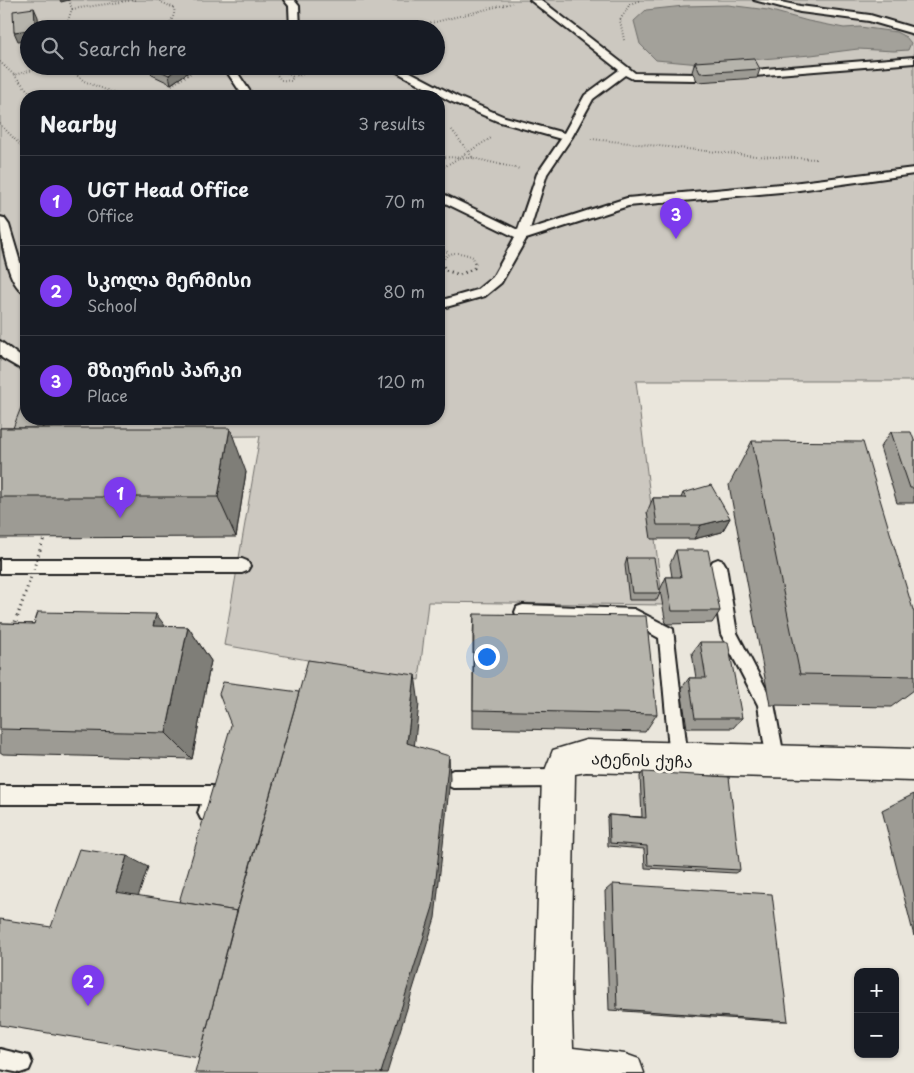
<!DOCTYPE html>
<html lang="en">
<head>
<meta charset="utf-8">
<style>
	:root { --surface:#171b24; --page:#242831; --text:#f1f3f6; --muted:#9ea1a6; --line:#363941; --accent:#7c3aed }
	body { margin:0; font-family:"Playpen Sans","Noto Sans Georgian",sans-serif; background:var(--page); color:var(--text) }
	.controls { position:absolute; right:15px; bottom:15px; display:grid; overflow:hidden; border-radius:10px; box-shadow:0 1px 4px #0004 }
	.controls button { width:45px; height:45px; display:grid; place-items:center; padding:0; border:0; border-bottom:1px solid var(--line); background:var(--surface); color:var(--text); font:25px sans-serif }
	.you { position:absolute; left:486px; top:656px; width:18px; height:18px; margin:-12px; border:4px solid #fff; border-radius:50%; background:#1a73e8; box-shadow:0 0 0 8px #1a73e833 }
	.badge { display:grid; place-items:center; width:32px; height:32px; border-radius:50%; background:var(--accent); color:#fff; font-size:16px; font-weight:700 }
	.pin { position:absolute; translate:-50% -41px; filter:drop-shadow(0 1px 2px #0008) }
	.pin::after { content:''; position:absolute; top:26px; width:18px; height:15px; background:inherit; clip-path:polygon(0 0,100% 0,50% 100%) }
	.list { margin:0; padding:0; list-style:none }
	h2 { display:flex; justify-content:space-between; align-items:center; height:65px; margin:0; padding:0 20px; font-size:21px }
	h2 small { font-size:16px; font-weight:400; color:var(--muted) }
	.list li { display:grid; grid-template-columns:32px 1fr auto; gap:15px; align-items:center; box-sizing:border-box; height:90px; padding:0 20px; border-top:1px solid var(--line) }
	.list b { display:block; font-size:19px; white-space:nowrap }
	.list p { margin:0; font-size:16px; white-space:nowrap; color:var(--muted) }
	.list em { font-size:16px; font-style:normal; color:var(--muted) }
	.icon { flex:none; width:28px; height:28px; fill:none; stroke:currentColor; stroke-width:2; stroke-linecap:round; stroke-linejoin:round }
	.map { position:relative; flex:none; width:914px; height:1073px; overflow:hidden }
	.search { position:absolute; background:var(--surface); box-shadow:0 1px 4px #0004; left:20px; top:20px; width:425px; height:55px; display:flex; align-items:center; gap:12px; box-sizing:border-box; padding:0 18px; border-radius:28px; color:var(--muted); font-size:19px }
	.panel { position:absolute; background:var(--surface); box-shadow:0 1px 4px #0004; left:20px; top:90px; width:425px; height:335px; border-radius:20px }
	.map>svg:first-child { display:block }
</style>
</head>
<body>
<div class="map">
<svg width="914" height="1073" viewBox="0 0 914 1073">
	<rect width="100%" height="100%" fill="#eae6dc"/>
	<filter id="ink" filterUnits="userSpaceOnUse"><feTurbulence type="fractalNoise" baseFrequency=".02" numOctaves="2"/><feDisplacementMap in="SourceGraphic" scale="10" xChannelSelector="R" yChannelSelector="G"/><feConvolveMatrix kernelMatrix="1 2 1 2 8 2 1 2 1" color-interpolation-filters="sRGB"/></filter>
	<g filter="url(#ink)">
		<path fill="#ccc8c0" stroke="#74726e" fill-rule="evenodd" d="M0,0h914v381h-278l27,224 -235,-3 -9,78 -195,-35 36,-209 -260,2zM29,29h407v37h-407zM26,96h413v323h-413z"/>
		<path fill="#a3a19a" stroke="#6d6c68" d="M728,5l40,5 40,11 36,7 16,-1 36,5 10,5 5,6 -3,7 -14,1 -36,-2 -47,6 -111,9 -44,-4 -16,-16 -6,-23 12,-11 38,-4z"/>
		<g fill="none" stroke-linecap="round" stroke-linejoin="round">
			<g stroke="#1c1c1c" stroke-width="4">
				<g id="service">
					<path d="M284,0h10l5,6 1,23h-10l-1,-23z"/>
					<path d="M530,0h11l94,73 60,1 5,3 -5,3 -62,-1 -8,-4 -32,24 -21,38 -25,37 -17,55 97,-31 165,-15 122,-15v6l-122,17 -164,15 -102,33 -25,44 -16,13 -46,13v-8l38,-11 16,-13 22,-40 -76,-37v-8l79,38 19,-56 24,-35 -64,-18 -47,-20 -64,-35h13l59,31 47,20 59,16 21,-38 34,-25z"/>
					<path d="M754,0h17l29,6 70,9 44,13v6l-45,-13 -69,-9z"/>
					<path d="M914,57v6l-160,13 -5,-3 5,-3z"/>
					<path d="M223,66h10l20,30h-10z"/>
					<path d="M0,217l4,1 5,7 17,57v11c-19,-5 -26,-58 -26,-76z"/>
					<path d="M0,341l26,20v11l-24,-14 -2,-3z"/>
					<path d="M0,559h242l5,2 3,5 -3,5 -5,2h-242z"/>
					<path d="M718,559l5,2 3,5 11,67 37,71 11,58 -3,6 -6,3 -6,-3 -3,-6 -9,-57 -37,-71 -11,-68 3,-5z"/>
					<path d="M523,605l111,4 39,20 15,131 -3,6 -6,3 -6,-3 -3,-6 -11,-122 -27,-15 -109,-4 -6,-2 -2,-5 2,-5z"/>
					<path d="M558,769l6,3 3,6 -3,6 -6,3 -105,1 -6,-3 -3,-6 3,-6 6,-3z"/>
					<path d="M0,786h212l6,3 3,6 -8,24 -6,3 -6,-3 -3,-6 3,-9h-201z"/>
					<path d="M0,1049l29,7 3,7 -3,7 -9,3 -20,-4z"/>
				</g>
			</g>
			<g stroke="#1c1c1c" stroke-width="3">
				<path id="minor" d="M586,740l328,9v32l-328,-9 -11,2 -4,210 2,64 52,6 14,5 5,14h-109v-89l7,-206 11,-28z"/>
			</g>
			<g stroke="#1c1c1c" stroke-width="2" stroke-dasharray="0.5 2.5" stroke-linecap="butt">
				<path d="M157,0l17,8c2,8 -5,13 -5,21"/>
				<path d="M72,9l63,-9"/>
				<path d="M65,29l7,-20 -3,-9"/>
				<path d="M407,29l105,-26"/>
				<path d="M624,40l-4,-20 10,-16 11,-4"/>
				<path d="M0,62l14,13 35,-9"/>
				<path d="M66,66l18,15 37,15"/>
				<path d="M270,66l11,14 10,1 2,-4 -15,-11"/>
				<path d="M285,66l13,10 8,-3v-4l-5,-3"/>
				<path d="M194,71l12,-2"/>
				<path d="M14,75l19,21"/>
				<path d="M172,85l22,-14 -11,-5"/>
				<path d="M0,124l26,27"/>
				<path d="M452,130l21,28 47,11"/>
				<path d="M591,139l165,17 60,3"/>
				<path d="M439,157l34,1"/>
				<path d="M439,170l52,-32"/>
				<path d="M439,247l10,6"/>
				<path d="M442,264c3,-15 20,-12 31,-7l2,7"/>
			</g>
			<path stroke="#1c1c1c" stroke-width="3" stroke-dasharray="1 4" stroke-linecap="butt" d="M441,262l4,8 15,5 14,-7 1,-6"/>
			<use href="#service" fill="#f7f3e8" fill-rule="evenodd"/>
			<use href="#minor" fill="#f7f3e8" fill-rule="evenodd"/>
			<path stroke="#1c1c1c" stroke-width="3" stroke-dasharray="1 4" stroke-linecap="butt" d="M19,612l25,-74"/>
			<path stroke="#1c1c1c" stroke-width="4" stroke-dasharray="1 4.5" stroke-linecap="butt" d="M14,627l5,-16"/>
		</g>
		<g fill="#9d9b94" stroke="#1c1c1c">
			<path d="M695,62l65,7 -3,9 -59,4 -6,-10z"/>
			<path d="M149,66h40l1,5 -19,13 -19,-9z"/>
			<path d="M26,419h28l-3,9 195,44 -10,65 -236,1v-110h13z"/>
			<path d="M891,432l23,8v63h-17l-17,-56z"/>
			<path d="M752,441l162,172v77l-23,17 -121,-2 -41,-220z"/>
			<path d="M683,493l47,25 -8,14 -28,7h-43l-4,-27 6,-14h28z"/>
			<path d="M676,550l44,61 -8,12 -46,1 -6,-34 6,-13h6l-2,-13z"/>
			<path d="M627,558l33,35 -3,7h-28l-4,-35z"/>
			<path d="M474,614l183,100 -12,18 -172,-4v-92z"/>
			<path d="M0,623l188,4 23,34 -19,98 -189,-5 -3,-2z"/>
			<path d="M700,642l42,76 -9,10h-46l-6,-39 8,-11h7l-4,-25z"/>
			<path d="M643,772l97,98 -5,3 -90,-5 -1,-19 -36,-3 -1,-27 2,-4 33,2 -2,-41z"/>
			<path d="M914,794v142l-32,-126z"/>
			<path d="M613,884l175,137h-18l-161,-11 -4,-119z"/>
		</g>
		<g fill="#7f7e78" stroke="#1c1c1c">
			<path d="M60,0h9l-8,2z"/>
			<path d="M34,8l4,9 1,11 5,-8 3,9h-12z"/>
			<path d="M29,30v10l-11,1 -4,-9z"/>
			<path d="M181,66h8l1,5 -19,13 -2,-9z"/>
			<path d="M46,419h8l-9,26 -6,-8z"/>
			<path d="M230,428l16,44 -10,65 -18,-40z"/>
			<path d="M730,518l-8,14 -28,7 7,-14z"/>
			<path d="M156,614l26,34 -29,-22z"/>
			<path d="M188,627l23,34 -19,98 -26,-26z"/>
			<path d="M415,675l4,29 -7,63 -5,-24z"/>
			<path d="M449,756l1,23 -15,139 -48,155h-6z"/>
			<path d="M127,856l21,11 -11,33 -21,-8z"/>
		</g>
		<g fill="#b6b4ac" stroke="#1c1c1c">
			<path d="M34,8l1,14 9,-2 1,7 -16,2v1l-15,2 -1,-21z"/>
			<path d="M754,58l6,11 -60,4 -5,-11z"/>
			<path d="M149,66h32l-12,9z"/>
			<path d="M22,405h4v14h20l-4,9h-29z"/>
			<path d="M0,428h230l-12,69h-218z"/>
			<path d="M891,432h20l3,8v48h-4z"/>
			<path d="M752,441l111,1 51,171v63l-114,-2z"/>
			<path d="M711,485l19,33 -29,7h-44l-4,-27h33l-3,-5z"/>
			<path d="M676,550h32l12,61h-48l-6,-34h15z"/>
			<path d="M627,558h27l6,35h-28z"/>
			<path d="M38,612l118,2 -3,12 35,1 -22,106 -166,-4v-106l34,1z"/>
			<path d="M474,614l172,2 11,98 -184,-4z"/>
			<path d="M700,642h28l14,76h-47l-6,-40h17z"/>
			<path d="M308,660l107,15 -8,68 42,13 -16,151 -52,166h-186l43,-164z"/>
			<path d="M223,682l76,10 -62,219 -58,-9 52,-177 -12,-31z"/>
			<path d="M643,772l86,5 11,93 -92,-5 -1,-19 -37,-3 -1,-28 37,3z"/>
			<path d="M79,849l48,7 -11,36 121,19 -38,147 -199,-33v-106l51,8z"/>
			<path d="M613,884l159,10 16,127 -171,-12z"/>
		</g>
	</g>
	<g text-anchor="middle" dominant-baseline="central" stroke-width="5" stroke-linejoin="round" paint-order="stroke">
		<g font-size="16" fill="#1c1c1c" stroke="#f7f3e8">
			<text transform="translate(642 759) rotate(2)">ატენის ქუჩა</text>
		</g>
	</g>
</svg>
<div class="controls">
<button>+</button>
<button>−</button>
</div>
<div class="you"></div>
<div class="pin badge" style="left:120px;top:518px">1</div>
<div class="pin badge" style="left:88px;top:1006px">2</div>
<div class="pin badge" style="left:676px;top:239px">3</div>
<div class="search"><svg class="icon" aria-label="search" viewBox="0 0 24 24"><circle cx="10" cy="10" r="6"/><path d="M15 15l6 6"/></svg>Search here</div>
<section class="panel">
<h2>Nearby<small>3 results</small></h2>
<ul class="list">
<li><span class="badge">1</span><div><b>UGT Head Office</b><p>Office</p></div><em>70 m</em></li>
<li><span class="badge">2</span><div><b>სკოლა მერმისი</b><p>School</p></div><em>80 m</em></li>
<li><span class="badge">3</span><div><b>მზიურის პარკი</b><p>Place</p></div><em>120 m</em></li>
</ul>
</section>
</div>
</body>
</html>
